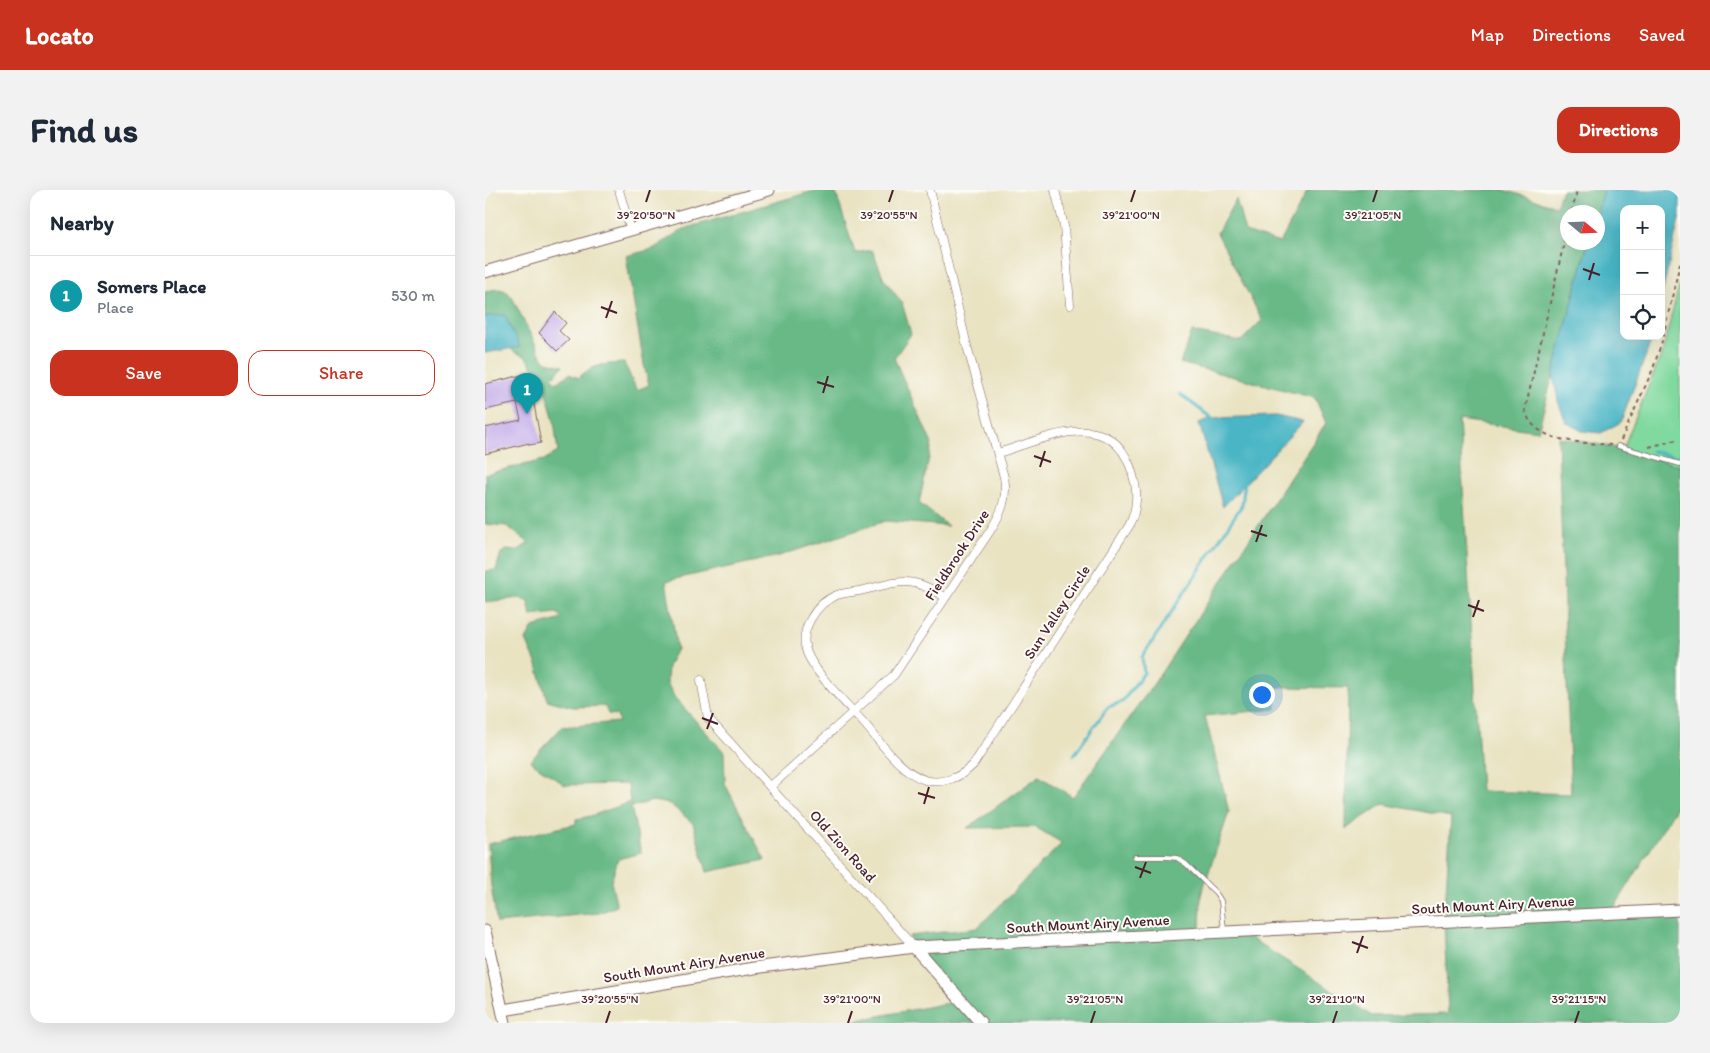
<!DOCTYPE html>
<html lang="en">
<head>
<meta charset="utf-8">
<style>
	:root { --surface:#fff; --page:#f2f2f3; --text:#1f2937; --muted:#747a83; --line:#e0e1e3; --accent:#c8321e }
	body { margin:0; font-family:Itim,sans-serif; background:var(--page); color:var(--text) }
	.controls { position:absolute; right:15px; top:15px; display:grid; overflow:hidden; border-radius:10px; box-shadow:0 5px 20px #0002 }
	.controls button { width:45px; height:45px; display:grid; place-items:center; padding:0; border:0; border-bottom:1px solid var(--line); background:var(--surface); color:var(--text); font:25px sans-serif }
	.compass { position:absolute; left:1075px; top:15px; width:45px; height:45px; border-radius:50%; background:var(--surface); box-shadow:0 5px 20px #0002; rotate:109deg }
	.you { position:absolute; left:776px; top:504px; width:18px; height:18px; margin:-12px; border:4px solid #fff; border-radius:50%; background:#1a73e8; box-shadow:0 0 0 8px #1a73e833 }
	.badge { display:grid; place-items:center; width:32px; height:32px; border-radius:50%; background:var(--accent); color:#fff; font-size:16px; font-weight:700 }
	.pin { position:absolute; translate:-50% -41px; filter:drop-shadow(0 1px 2px #0008) }
	.pin::after { content:''; position:absolute; top:26px; width:18px; height:15px; background:inherit; clip-path:polygon(0 0,100% 0,50% 100%) }
	.list { margin:0; padding:0; list-style:none }
	h2 { display:flex; justify-content:space-between; align-items:center; height:65px; margin:0; padding:0 20px; font-size:21px }
	h2 small { font-size:16px; font-weight:400; color:var(--muted) }
	.list li { display:grid; grid-template-columns:32px 1fr auto; gap:15px; align-items:center; box-sizing:border-box; height:80px; padding:0 20px; border-top:1px solid var(--line) }
	.list b { display:block; font-size:19px; white-space:nowrap }
	.list p { margin:0; font-size:16px; white-space:nowrap; color:var(--muted) }
	.list em { font-size:16px; font-style:normal; color:var(--muted) }
	.actions { display:flex; gap:10px; padding:15px 20px }
	.actions a { flex:1; padding:11px 0; border:1px solid var(--accent); border-radius:15px; text-align:center; font-size:18px; color:var(--accent) }
	.actions .main { background:var(--accent); color:#fff }
	.icon { flex:none; width:28px; height:28px; fill:none; stroke:currentColor; stroke-width:2; stroke-linecap:round; stroke-linejoin:round }
	.map { position:relative; flex:none; width:1195px; height:833px; overflow:hidden; border-radius:15px }
	header { display:flex; align-items:center; gap:30px; box-sizing:border-box; height:70px; padding:0 25px; background:var(--accent); color:#fff }
	header strong { font-size:24px }
	nav { display:flex; gap:28px; margin-inline-start:auto; font-size:18px }
	.intro { display:flex; align-items:center; justify-content:space-between; box-sizing:border-box; height:120px; padding:0 30px }
	h1 { margin:0; font-size:35px }
	.button { padding:12px 22px; border-radius:15px; background:var(--accent); color:#fff; font-size:18px; font-weight:700 }
	main { display:flex; gap:30px; padding:0 30px }
	aside { flex:1; background:var(--surface); border-radius:15px; box-shadow:0 5px 20px #0002 }
	.map>svg:first-child { display:block }
</style>
</head>
<body>
<header>
<strong>Locato</strong>
<nav><a>Map</a><a>Directions</a><a>Saved</a></nav>
</header>
<div class="intro"><h1>Find us</h1><a class="button">Directions</a></div>
<main>
<aside>
<h2>Nearby<small></small></h2>
<ul class="list">
<li><span class="badge" style="background:#0f9aa8">1</span><div><b>Somers Place</b><p>Place</p></div><em>530 m</em></li>
</ul>
<div class="actions"><a class="main">Save</a><a>Share</a></div>
</aside>
<div class="map">
<svg width="1195" height="833" viewBox="0 0 1195 833">
	<rect width="100%" height="100%" fill="#fdfcf7"/>
	<filter id="ink" filterUnits="userSpaceOnUse"><feTurbulence type="fractalNoise" baseFrequency=".02" numOctaves="2"/><feDisplacementMap in="SourceGraphic" scale="10" xChannelSelector="R" yChannelSelector="G"/><feConvolveMatrix kernelMatrix="1 2 1 2 8 2 1 2 1" color-interpolation-filters="sRGB"/></filter>
	<filter id="wash" filterUnits="userSpaceOnUse"><feTurbulence type="fractalNoise" baseFrequency=".0096" numOctaves="4" result="noise"/><feDisplacementMap in="SourceGraphic" scale="20" xChannelSelector="R" yChannelSelector="G"/><feGaussianBlur stdDeviation="1.12" result="paint"/><feColorMatrix in="noise" values="0 0 0 0 0 0 0 0 0 0 0 0 0 0 0 0 0 1.4 0 .05"/><feComposite in="paint" operator="in"/></filter>
	<g filter="url(#wash)">
		<rect width="100%" height="100%" fill="#e9e3c2"/>
		<path fill="#80d99f" stroke="#657c65" d="M1195,92v194l-58,-25 40,-98z"/>
		<g fill="#68b986" stroke="#596c58" fill-rule="evenodd">
			<path d="M332,0h18l20,63 17,-3 12,29 18,24 9,31 -17,24 38,86 -13,59 29,23 -63,-5 -106,35 -113,25 11,68 -9,17 -1,17 8,15 49,54 1,32 40,76 -58,12 -14,-49 -23,-19 -17,-3 -22,6 10,46 -23,6 -7,23 6,24 -18,7 -102,10 -6,-37 -3,-42 88,-20v-5l15,-3 39,-14 -2,-18 -63,1 -35,-24 32,-34 57,-5 -2,-7 -9,-1 -3,-8 -32,1 -26,-7 -10,-35 -11,-25 7,-13 26,-7 3,-3 -5,-4 -26,3 -3,-15 -9,-3 -34,4v-31l11,-1 5,-17 6,-3 10,1 12,-8 -22,-17 -22,-2v-50l59,-14 14,-8 -4,-32 -11,-38 -18,-26 -11,-4 -29,-35v-25c12,-4 19,-5 27,5l29,59 6,6 16,4 -11,12 4,5 13,-9 10,4c12,-14 28,-14 45,-15l13,27 12,-5 -5,-20 -18,-109 27,-7 30,-20z"/>
			<path d="M823,0h196l52,16 6,-16h41l-6,22h-30v30l21,1 -50,188 -79,-11 22,371 90,3 -13,-357 59,11 63,18v280l-4,62 -65,105 69,-4v114h-838l106,-20 -39,-67 68,-8 85,-85 -27,-16 -68,1 72,-52 34,21 82,-115 171,-259 -11,-25 -135,-35 12,-31 49,9 21,-21 -45,-87 19,-34 9,33 35,11zM791,497l72,1 -2,141 37,-25 68,13 -7,105 4,92 -76,2 -131,-84 -41,4 1,-41 28,-83 -24,-96 71,-7z"/>
		</g>
		<g fill="#49b5c5" stroke="#4a6a78">
			<path d="M1118,0h77v25l-19,83v-89h-37v127h29l-32,86 -20,11 -19,-2 -16,-9 -8,-21 -5,-26 35,-132 9,-1v-30z"/>
			<path d="M20,125l15,32 -35,6v-37z"/>
			<path d="M791,226l27,6 -80,85 -24,-84 12,-5z"/>
		</g>
		<g fill="none" stroke-linecap="round" stroke-linejoin="round">
			<g stroke="#49b5c5" stroke-width="3">
				<path d="M695,204l34,26"/>
				<path d="M1167,261l28,7"/>
				<path d="M589,565l34,-48 14,-5 22,-29 -2,-16 100,-152 3,-24"/>
			</g>
		</g>
		<g id="blocks">
			<g fill="#c3acea">
				<path d="M70,122l11,11 -7,8 10,9 -12,11 -18,-18z"/>
				<path d="M41,184l3,2 12,67 -12,2v-2l-44,11v-26l36,-8 -4,-17 -32,7v-26z"/>
			</g>
		</g>
	</g>
	<g filter="url(#ink)">
		<use href="#blocks" fill-opacity="0" stroke="#826460" stroke-width="1"/>
		<g fill="none" stroke-linecap="round" stroke-linejoin="round">
			<g stroke="#826460" stroke-width="5.5">
				<g id="lane">
					<path d="M1133,256l62,18"/>
					<path d="M650,667h31l11,1 9,6 30,29 5,8 3,29"/>
				</g>
			</g>
			<g stroke="#826460" stroke-width="9">
				<g id="street">
					<path d="M134,0l12,41"/>
					<path d="M570,0l9,36 6,79"/>
					<path d="M460,407c-36,-23 -45,-15 -86,-6 -7,1 -15,2 -22,4 -21,8 -39,36 -30,58 10,23 38,49 55,68 17,19 38,51 63,59 18,5 36,-3 48,-15l156,-239c10,-21 9,-38 1,-60 -23,-60 -88,-26 -132,-13"/>
					<path d="M216,490l7,38 206,229"/>
					<path d="M285,597l124,-112 96,-144c11,-17 18,-33 14,-54l-37,-131 -37,-156"/>
				</g>
			</g>
			<g stroke="#826460" stroke-width="13">
				<g id="secondary">
					<path d="M0,82l284,-82"/>
					<path d="M0,741l20,92"/>
					<path d="M429,757l67,76"/>
					<path d="M18,820l251,-42 160,-21 766,-37"/>
				</g>
			</g>
			<g stroke="#826460" stroke-width="2" stroke-dasharray="4 4" stroke-linecap="butt">
				<path d="M1087,22l5,-22"/>
				<path d="M1082,40l-42,180c9,34 58,32 87,35"/>
				<path d="M1136,250l32,-71 9,-28 18,-78"/>
				<path d="M1164,257l31,-8"/>
			</g>
			<use href="#lane" stroke="#fff" stroke-width="4"/>
			<use href="#street" stroke="#fff" stroke-width="8"/>
			<use href="#secondary" stroke="#fff" stroke-width="11"/>
		</g>
	</g>
	<path fill="none" stroke="#4a1f2b" stroke-width="2" d="M161,12l4,-12M404,12l4,-12M646,12l4,-12M888,12l4,-12M1098,79l17,6M1104,90l5,-17M116,117l16,6M121,128l6,-17M332,192l17,5M338,203l5,-17M549,266l17,6M555,277l5,-16M766,341l16,5M771,352l6,-17M983,415l16,6M988,427l6,-17M217,528l16,6M222,539l6,-16M433,603l17,5M439,614l5,-17M650,677l16,6M655,688l6,-16M867,752l16,6M872,763l6,-17M121,833l4,-12M363,833l4,-12M606,833l4,-12M848,833l4,-12M1090,833l4,-12"/>
	<g text-anchor="middle" dominant-baseline="central" stroke-width="4" stroke-linejoin="round" paint-order="stroke">
		<g font-size="15" fill="#4a1f2b" stroke="#fdfcf7">
			<text transform="translate(472 365) rotate(-57)">Fieldbrook Drive</text>
			<text transform="translate(572 422) rotate(-57)">Sun Valley Circle</text>
			<text transform="translate(358 656) rotate(48)">Old Zion Road</text>
			<text transform="translate(1008 715) rotate(-3)">South Mount Airy Avenue</text>
			<text transform="translate(603 734) rotate(-3)">South Mount Airy Avenue</text>
			<text transform="translate(199 775) rotate(-9)">South Mount Airy Avenue</text>
		</g>
	</g>
	<g font-size="12" text-anchor="middle" fill="#4a1f2b" stroke="#fdfcf7" stroke-width="4" stroke-linejoin="round" paint-order="stroke">
		<text x="161" y="29">39°20'50"N</text>
		<text x="404" y="29">39°20'55"N</text>
		<text x="646" y="29">39°21'00"N</text>
		<text x="888" y="29">39°21'05"N</text>
		<text x="125" y="813">39°20'55"N</text>
		<text x="367" y="813">39°21'00"N</text>
		<text x="610" y="813">39°21'05"N</text>
		<text x="852" y="813">39°21'10"N</text>
		<text x="1094" y="813">39°21'15"N</text>
	</g>
</svg>
<div class="controls">
<button>+</button>
<button>−</button>
<button><svg class="icon" aria-label="locate" viewBox="0 0 24 24"><circle cx="12" cy="12" r="6"/><path d="M12 2v4M12 18v4M2 12h4M18 12h4"/></svg></button>
</div>
<svg class="compass" viewBox="-18 -18 36 36"><path d="M0-13l5 13h-10z" fill="#e53935"/><path d="M0 13l5-13h-10z" fill="#747a83"/></svg>
<div class="you"></div>
<div class="pin badge" style="left:42px;top:224px;background:#0f9aa8">1</div>
</div>
</main>
</body>
</html>
